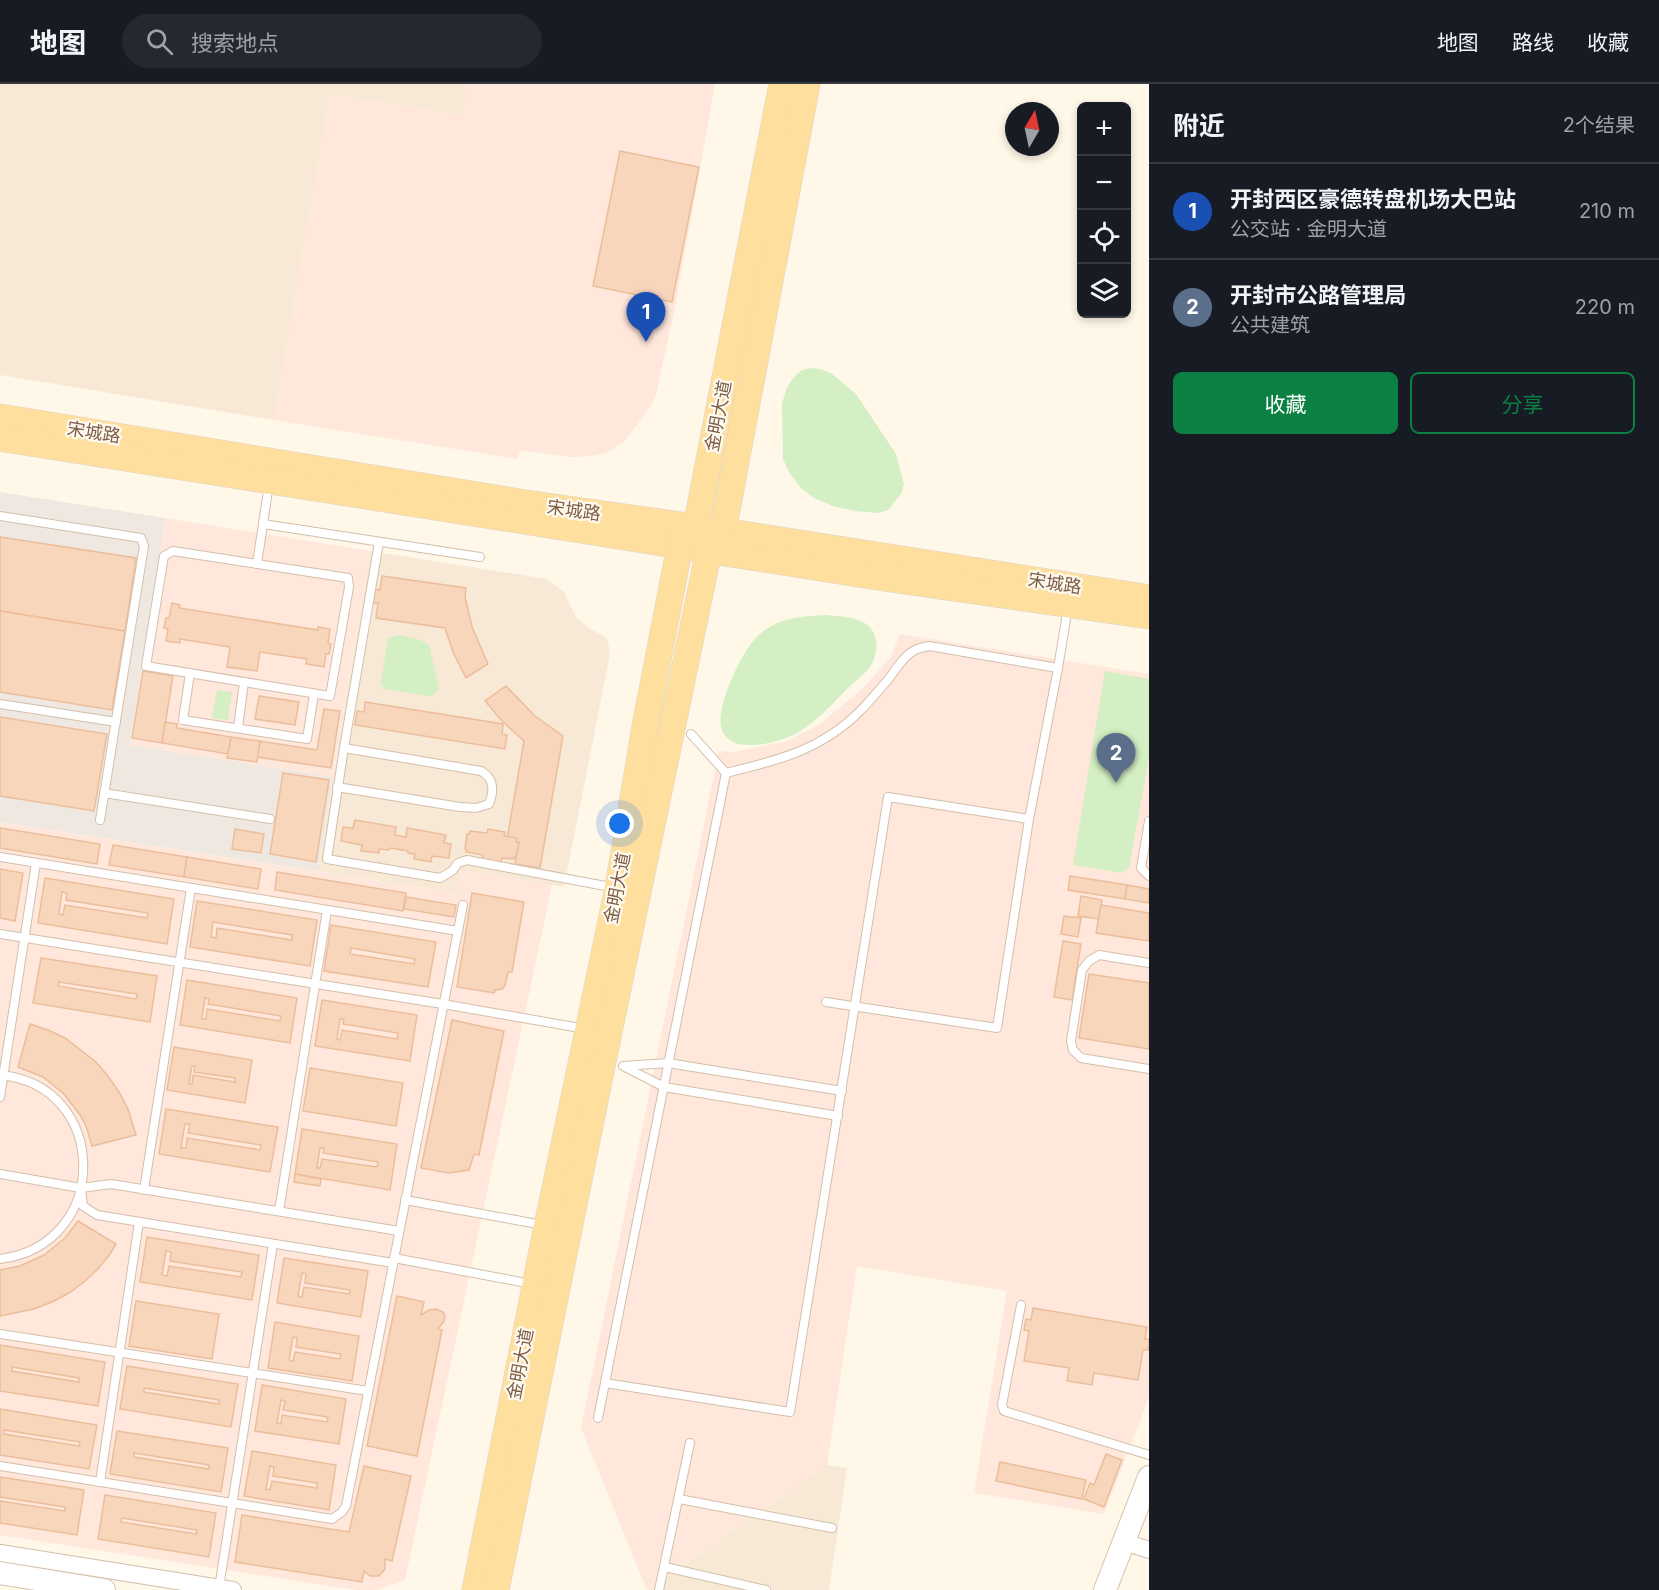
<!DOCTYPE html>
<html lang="zh">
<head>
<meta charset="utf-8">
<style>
	:root { --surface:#171b24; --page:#242831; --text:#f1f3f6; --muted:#9ea1a6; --line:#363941; --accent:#0b8043 }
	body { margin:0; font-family:Inter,"Noto Sans SC",sans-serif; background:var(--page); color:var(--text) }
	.controls { position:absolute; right:18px; top:18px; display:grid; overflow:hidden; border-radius:9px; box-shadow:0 3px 9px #0003 }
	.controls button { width:54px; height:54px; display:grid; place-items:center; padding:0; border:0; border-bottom:2px solid var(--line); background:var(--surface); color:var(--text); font:30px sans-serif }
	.compass { position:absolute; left:1005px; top:18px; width:54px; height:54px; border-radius:50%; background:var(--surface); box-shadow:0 3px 9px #0003; rotate:9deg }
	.you { position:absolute; left:620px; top:740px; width:21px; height:21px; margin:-15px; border:4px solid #fff; border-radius:50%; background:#1a73e8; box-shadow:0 0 0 9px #1a73e833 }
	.badge { display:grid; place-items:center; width:39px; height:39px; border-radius:50%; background:var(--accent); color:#fff; font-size:20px; font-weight:700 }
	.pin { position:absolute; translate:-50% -50px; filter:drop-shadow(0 2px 3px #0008) }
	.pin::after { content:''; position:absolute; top:32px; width:21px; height:18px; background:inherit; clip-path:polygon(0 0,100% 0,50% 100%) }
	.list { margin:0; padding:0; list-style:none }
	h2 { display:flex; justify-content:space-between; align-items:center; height:78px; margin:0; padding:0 24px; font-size:26px }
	h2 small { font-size:20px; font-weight:400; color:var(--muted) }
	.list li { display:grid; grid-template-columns:39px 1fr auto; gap:18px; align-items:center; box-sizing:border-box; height:96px; padding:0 24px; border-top:2px solid var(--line) }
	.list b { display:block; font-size:22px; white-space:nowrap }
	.list p { margin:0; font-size:20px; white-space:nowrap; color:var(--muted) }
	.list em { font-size:20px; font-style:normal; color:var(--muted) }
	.actions { display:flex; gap:12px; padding:18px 24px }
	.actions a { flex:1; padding:14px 0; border:2px solid var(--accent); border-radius:9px; text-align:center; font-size:21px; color:var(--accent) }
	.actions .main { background:var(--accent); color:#fff }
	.icon { flex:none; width:33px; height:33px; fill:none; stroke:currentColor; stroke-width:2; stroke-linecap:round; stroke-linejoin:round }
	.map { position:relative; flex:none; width:1149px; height:1506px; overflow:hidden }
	header { display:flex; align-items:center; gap:36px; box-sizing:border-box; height:84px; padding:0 30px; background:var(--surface); border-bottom:2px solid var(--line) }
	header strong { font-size:28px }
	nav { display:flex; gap:33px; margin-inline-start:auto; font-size:21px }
	.search { width:420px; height:54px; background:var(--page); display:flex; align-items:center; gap:15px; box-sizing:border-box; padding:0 21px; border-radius:33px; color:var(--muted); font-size:22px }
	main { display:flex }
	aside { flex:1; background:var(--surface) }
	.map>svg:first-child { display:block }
</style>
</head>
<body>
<header>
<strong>地图</strong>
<div class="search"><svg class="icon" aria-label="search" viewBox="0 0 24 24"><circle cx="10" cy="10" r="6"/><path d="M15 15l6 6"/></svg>搜索地点</div>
<nav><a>地图</a><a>路线</a><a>收藏</a></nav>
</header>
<main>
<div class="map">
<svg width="1149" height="1506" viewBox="0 0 1149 1506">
	<rect width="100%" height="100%" fill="#fff7e8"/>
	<g fill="#f7e9d5">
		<path d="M0,0h468l-5,31 -133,-21 -56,326 -274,-45z"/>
		<path d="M370,467l177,28 17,13 12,25 12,11 16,8 4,6 2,12 -46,233 -103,-17 -4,23 -139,-22z"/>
		<path d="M827,1381l20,3 -18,122h-181z"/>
	</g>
	<g fill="#ffe7db">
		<path d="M468,0h247l-40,223 -19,88 -6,12 -25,34 -19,12 -13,3 -23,1 -50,-7 -2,9 -244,-39 56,-326 133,21z"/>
		<path d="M165,434l205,33 -37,226 -203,-32z"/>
		<path d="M900,550l249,40v724l-45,116 -130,-21 33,-202 -150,-25 -30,199 -180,125 -66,-162 138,-677 13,1 52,-10 35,-17 44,-37 28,-31z"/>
		<path d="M0,738l457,71 4,-23 91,15 -147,695 -28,10h-21l-356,-55z"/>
	</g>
	<path fill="#efe8e1" d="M0,408l165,26 -35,227 203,32 -15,94 -318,-49z"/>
	<g fill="#d3efc3">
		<path d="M810,284l9,1 12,4 25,21 40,60 8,31 -3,9 -13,16 -10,3 -23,-2 -22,-5 -19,-8 -12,-9 -12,-15 -7,-15 -1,-56 5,-15 6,-10 9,-8z"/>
		<path d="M826,531c11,1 31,2 40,9 13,9 13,28 5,41 -4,7 -13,14 -19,19 -15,15 -30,32 -47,44 -13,10 -40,18 -56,17 -12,0 -24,-4 -28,-18 -5,-21 21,-77 37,-91 18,-18 44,-20 68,-21z"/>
		<path d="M400,551l20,5 9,5 10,43 -2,4 -7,4 -46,-7 -3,-6 7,-45z"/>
		<path d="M1105,587l44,8v79l-20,109 -7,6 -49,-8z"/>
		<path d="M217,606l15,2 -4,28 -16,-2z"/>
	</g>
	<g fill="#f7d6bc" stroke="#ecbd9a" stroke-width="1.5" fill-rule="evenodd">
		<path d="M620,67l79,16 -27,135 -79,-16z"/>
		<path d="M0,453l136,21 -11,73 -125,-20z"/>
		<path d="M382,492l84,12 -1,9 7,30 16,37 -22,14 -13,-26 -8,-24 -69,-10 2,-15h-5l2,-14 5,1z"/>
		<path d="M172,519l8,2 -1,3 139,22v-3l12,2 -2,14 3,1 -2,10h-3l-2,13 -18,-3 1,-5 -47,-7 -3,19 -30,-4 3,-20 -50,-8v4l-14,-2 2,-12 -4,-1 2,-10h3z"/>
		<path d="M0,527l125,20 -13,79 -112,-18z"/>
		<path d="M143,587l30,5 -11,67 -30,-5z"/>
		<path d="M506,602l29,30 28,20 -23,132 -25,-4 3,-17 -12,-2 18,-104 -22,-20 -17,-20z"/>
		<path d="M259,612l40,6 -4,23 -40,-6z"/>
		<path d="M365,618l138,22 -1,10 5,1 -2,14 -150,-24 2,-14 7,1z"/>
		<path d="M324,625l16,2 -9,57 -74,-11 3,-16 57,9z"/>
		<path d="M0,633l107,17 -13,77 -94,-15z"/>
		<path d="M165,638l12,2v4l54,9 -3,17 -66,-11z"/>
		<path d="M231,653l29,4 -3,21 -30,-4z"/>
		<path d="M283,689l46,7 -13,82 -46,-8z"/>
		<path d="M355,736l41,7 -1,8 11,2 1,-9 39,7 -2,8 7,1 -2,14 -17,-2 -1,6 -17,-3 1,-5 -7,-1v-2l-18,-3 -1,2 -10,-1v4l-18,-2 1,-6 -21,-4 2,-14 10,1z"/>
		<path d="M0,744l100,16 -3,20 -97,-16z"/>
		<path d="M235,745l29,5 -3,19 -29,-4z"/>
		<path d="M488,745l17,3 -1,4 13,2 -1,4h3l-3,16 -2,-1 -1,2 -11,-1 -1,5 -19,-4 1,-4 -17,-3 1,-2 -2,-1 2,-15h2l1,-3 17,2z"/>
		<path d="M113,761l74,12 -3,20 -75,-12z"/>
		<path d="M187,773l74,12 -3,20 -74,-12z"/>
		<path d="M0,785l23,4 -8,48 -15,-3z"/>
		<path d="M277,788l129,21 -3,18 -128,-21z"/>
		<path d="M1070,792l57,9 -2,14 -57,-9z"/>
		<path d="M45,794l129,21 -7,45 -129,-21zM62,808l5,1 -1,7 82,13 -1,5 -82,-13 -2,10 -4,-1z"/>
		<path d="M1127,801l22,4v14l-24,-4z"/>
		<path d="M472,809l52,9 -12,70h-4l-3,14 -3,3 -7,1 -1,3 -37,-6z"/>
		<path d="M1081,812l21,4 -3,19 -21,-3z"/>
		<path d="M406,813l50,8 -2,12 -50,-8z"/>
		<path d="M197,817l120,19 -7,46 -120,-19zM213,838l79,13v5l-75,-12 -1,10 -5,-1z"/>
		<path d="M1101,821l48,8v28l-53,-8z"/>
		<path d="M1064,832l17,2 -3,19 -17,-3z"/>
		<path d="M331,841l105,17 -8,45 -104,-16zM351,864l64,11 -1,5 -64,-10z"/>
		<path d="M1063,857l18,3 -9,56 -18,-3z"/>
		<path d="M41,874l116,18 -7,46 -117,-19zM59,898l78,12 -1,5 -78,-13z"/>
		<path d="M1089,890l60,9v66l-70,-11z"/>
		<path d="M187,896l110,18 -7,45 -110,-18zM205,914l4,1 -1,5 73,12 -1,5 -73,-12 -1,10h-4z"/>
		<path d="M322,916l95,15 -7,46 -95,-15zM340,935h4l-1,5 55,9 -1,6 -55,-9 -2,10 -3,-1z"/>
		<path d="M452,936l52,11 -25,124 -5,-1 -5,16 -20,3 -28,-5z"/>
		<path d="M30,940l18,6 17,8 31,24 12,14 11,16 9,17 8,26 -44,11 -6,-20 -6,-11 -16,-21 -21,-17 -25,-10z"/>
		<path d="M174,963l78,13 -7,43 -78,-13zM192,982h3l-1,6 41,6v4l-42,-7 -1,9h-3z"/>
		<path d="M310,984l93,15 -7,43 -93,-15z"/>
		<path d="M166,1025l112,18 -8,45 -111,-18zM185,1040h5l-2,9 73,12 -1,5 -73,-12 -1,10h-5z"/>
		<path d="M302,1045l95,15 -7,46 -95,-16zM320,1064h4l-1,5 55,9 -1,5 -55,-8 -2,9h-3z"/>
		<path d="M295,1090l26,5 -1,7 -26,-4z"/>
		<path d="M78,1137l38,23 -6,10 -12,15 -14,13 -15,11 -17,9 -18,7 -34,7v-46l20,-4 24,-11 21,-17z"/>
		<path d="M147,1153l112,18 -7,45 -112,-18zM166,1167l5,1 -1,9 72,11 -1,5 -72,-11 -2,10 -5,-1z"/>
		<path d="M284,1174l84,13 -7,46 -84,-14zM302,1189l4,1 -1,9 45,7 -1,4 -45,-7 -2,10 -4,-1z"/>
		<path d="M397,1212l27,6 -3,13 8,-5 7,-1 7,3 2,4 -1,5 -6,8 4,1 -25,126 -50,-10z"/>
		<path d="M136,1217l83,13 -7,45 -83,-13z"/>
		<path d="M1033,1224l114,19 -2,12h4v6l-1,5h-5l-5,30 -44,-7 -2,12 -25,-4 2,-13 -45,-7 5,-30 -5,-1 2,-11 5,1z"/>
		<path d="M275,1238l84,14 -7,45 -84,-13zM293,1253l4,1 -1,9 45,7 -1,5 -45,-7 -2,9 -4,-1z"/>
		<path d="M0,1261l105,17 -7,44 -98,-15zM12,1283l67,11v4l-67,-11z"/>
		<path d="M127,1282l111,18 -7,43 -111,-18zM144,1304l75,12v4l-75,-12z"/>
		<path d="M262,1301l84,14 -7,45 -84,-13zM281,1316l4,1 -2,9 45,7 -1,5 -45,-7 -1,9 -4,-1z"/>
		<path d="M0,1325l97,16 -8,44 -89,-14zM4,1346l76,12 -1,4 -75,-12z"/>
		<path d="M117,1347l111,17 -7,44 -111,-18zM134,1369l75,12v4l-75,-12z"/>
		<path d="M252,1367l84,14 -7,45 -85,-14zM270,1382l4,1 -1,9 44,7v5l-45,-7 -2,9 -4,-1z"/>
		<path d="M1106,1370l16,6 -18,47 -20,-8 6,-16 4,2z"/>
		<path d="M1000,1378l86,18 -4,19 -86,-18z"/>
		<path d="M364,1382l47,10 -19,85 -7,-2v10l-6,7h-9l-6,-5 -2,11 -127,-20 7,-47 107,17z"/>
		<path d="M0,1393l84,13 -7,45 -77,-12v-22l65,10v-4l-65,-10z"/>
		<path d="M105,1411l111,18 -7,44 -111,-18zM122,1434l75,12 -1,4 -75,-12z"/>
	</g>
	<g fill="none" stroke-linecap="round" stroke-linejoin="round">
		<g stroke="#d3bfab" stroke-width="10">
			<g id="lane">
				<path d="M0,432l141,22 3,8 -44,274"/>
				<path d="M263,440l217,33"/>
				<path d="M379,458l-35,206 -17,111 113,19 12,-7 6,-8 9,-3 149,28"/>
				<path d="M173,467l175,27 1,9 -19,109 -184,-30 18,-110z"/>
				<path d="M257,480l12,-80"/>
				<path d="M190,589l-7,47 124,19 7,-45"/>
				<path d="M0,620l116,18"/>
				<path d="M238,644l6,-46"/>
				<path d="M691,650l35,39"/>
				<path d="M337,703l123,20 16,1 13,-4c5,-13 6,-25 -8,-33l-137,-23"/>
				<path d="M104,709l166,26"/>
				<path d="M1149,737l-8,47 8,8"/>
				<path d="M0,773l458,74"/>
				<path d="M0,850l443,70 143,25"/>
				<path d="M1149,879l-50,-8 -10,6 -7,9 -11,71 2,9 8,8 68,11"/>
				<path d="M826,918l171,26 32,-209 29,-151 10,-61"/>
				<path d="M0,991c110,10 112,170 0,184"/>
				<path d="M0,1013l36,-234"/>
				<path d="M838,1032l-174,-29 -41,-21 45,-3 174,28"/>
				<path d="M0,1090l81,14 30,-4 288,47"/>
				<path d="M81,1104l2,18 14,9 296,48"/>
				<path d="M144,1106l47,-302"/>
				<path d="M405,1116l138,25"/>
				<path d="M279,1127l48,-301"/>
				<path d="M394,1174l138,26"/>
				<path d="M1021,1221l-19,100 2,6 145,44"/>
				<path d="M0,1250l368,57"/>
				<path d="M605,1299l185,29 98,-615 141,22"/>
				<path d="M598,1334l128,-645c50,-12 95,-23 133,-61 10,-10 19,-21 28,-31 8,-10 16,-25 28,-31 4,-2 9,-3 14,-4l129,22"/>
				<path d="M0,1382l332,53 10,-7 4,-6 117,-601"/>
				<path d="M100,1398l39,-260"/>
				<path d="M679,1415l153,29"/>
				<path d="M665,1483l101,23"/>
				<path d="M219,1504l54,-344"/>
				<path d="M659,1506l31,-147"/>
			</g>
		</g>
		<g stroke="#d3bfab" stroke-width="18">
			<g id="street">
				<path d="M1124,1458l25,8"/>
				<path d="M0,1469l233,37"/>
			</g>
		</g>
		<g stroke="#d9c1aa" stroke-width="24">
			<g id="secondary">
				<path d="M0,1489l104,17"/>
				<path d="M1105,1506l44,-113"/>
			</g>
		</g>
		<g stroke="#ddd5cf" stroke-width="27">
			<g id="primary">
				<path d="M0,333l525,86 198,28 426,67"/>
				<path d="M0,354l884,140 265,38"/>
				<path d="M475,1506l72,-364 71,-338 28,-167 34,-175 16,-19 86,-443"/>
				<path d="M496,1506l107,-529 106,-511 14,-19 84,-447"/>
			</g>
		</g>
		<use href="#lane" stroke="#fff" stroke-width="8"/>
		<use href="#street" stroke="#fff" stroke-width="16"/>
		<use href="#secondary" stroke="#fff" stroke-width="22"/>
		<use href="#primary" stroke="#ffdf9e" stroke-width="26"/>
	</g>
	<g text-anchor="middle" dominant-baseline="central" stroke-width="4.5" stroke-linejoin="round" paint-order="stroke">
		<g font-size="18" fill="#7d5d48" stroke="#fffaf0">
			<text transform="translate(718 332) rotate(-79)">金明大道</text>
			<text transform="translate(94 348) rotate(9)">宋城路</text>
			<text transform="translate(574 426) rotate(8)">宋城路</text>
			<text transform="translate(1055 499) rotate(9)">宋城路</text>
			<text transform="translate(617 804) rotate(-79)">金明大道</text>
			<text transform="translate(520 1280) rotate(-79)">金明大道</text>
		</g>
	</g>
</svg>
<div class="controls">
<button>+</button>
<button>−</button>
<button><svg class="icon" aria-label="locate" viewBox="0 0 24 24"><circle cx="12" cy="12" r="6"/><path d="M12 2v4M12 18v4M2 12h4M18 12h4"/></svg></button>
<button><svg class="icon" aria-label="layers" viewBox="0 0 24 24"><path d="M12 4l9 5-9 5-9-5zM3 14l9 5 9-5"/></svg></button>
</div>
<svg class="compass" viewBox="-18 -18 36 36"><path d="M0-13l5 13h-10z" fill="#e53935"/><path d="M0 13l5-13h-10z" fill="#9ea1a6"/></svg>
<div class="you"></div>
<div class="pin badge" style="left:646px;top:258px;background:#1a4fb4">1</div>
<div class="pin badge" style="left:1116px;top:699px;background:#5c6f8a">2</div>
</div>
<aside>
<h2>附近<small>2个结果</small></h2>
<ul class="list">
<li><span class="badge" style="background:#1a4fb4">1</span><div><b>开封西区豪德转盘机场大巴站</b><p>公交站 · 金明大道</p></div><em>210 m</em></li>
<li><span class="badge" style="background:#5c6f8a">2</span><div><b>开封市公路管理局</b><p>公共建筑</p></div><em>220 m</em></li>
</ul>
<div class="actions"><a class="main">收藏</a><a>分享</a></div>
</aside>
</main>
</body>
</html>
